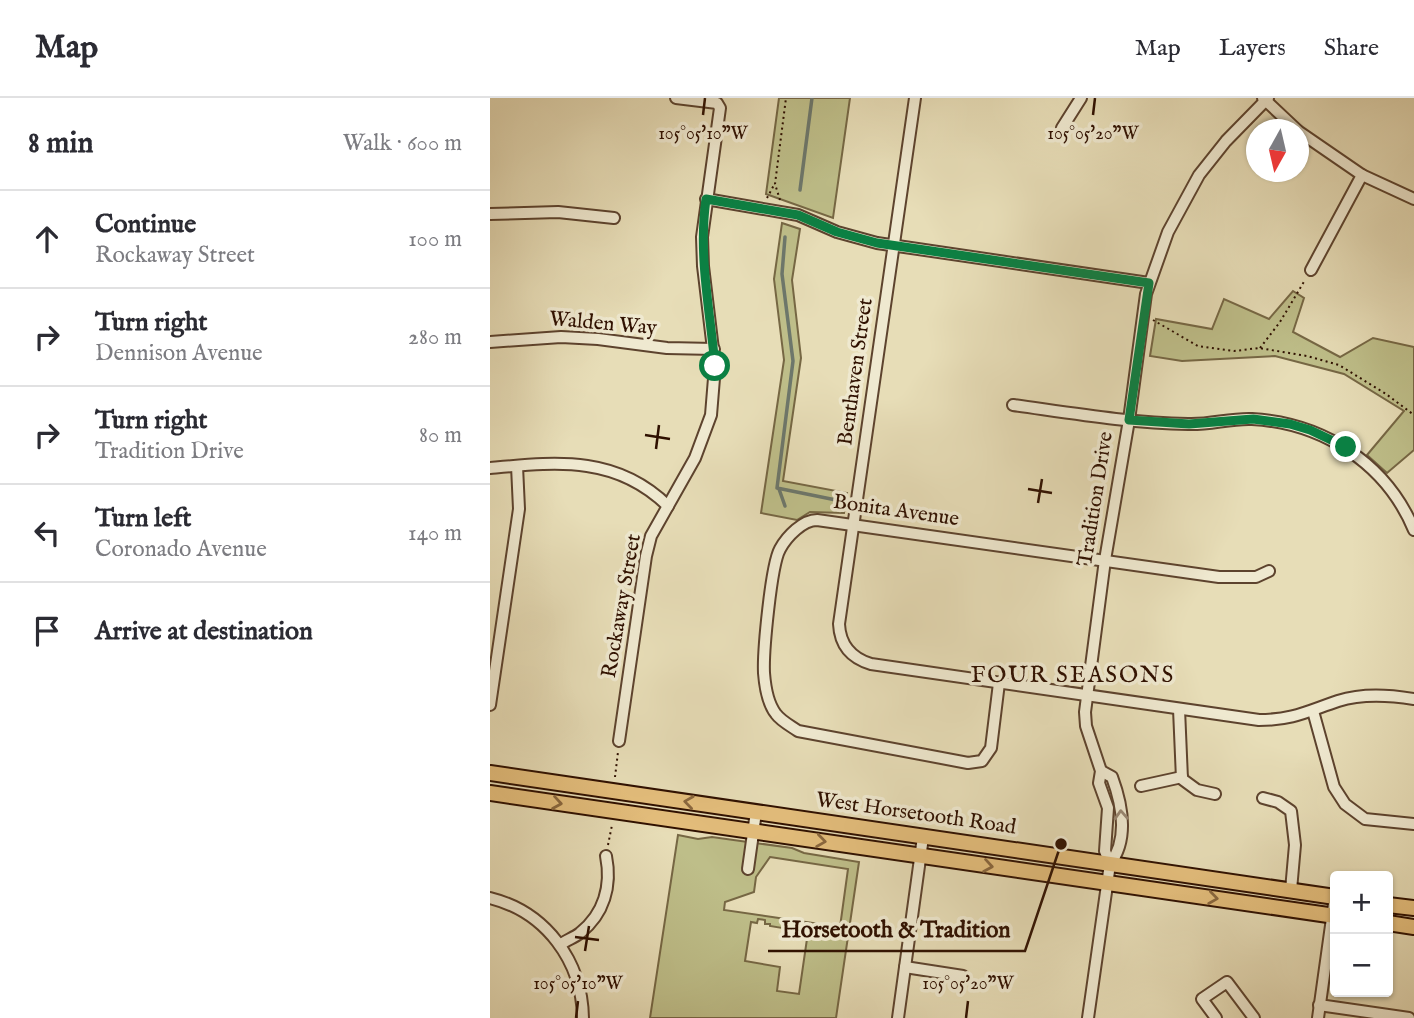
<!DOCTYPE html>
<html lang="en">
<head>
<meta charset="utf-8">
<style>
	:root { --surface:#fff; --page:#f7f7f7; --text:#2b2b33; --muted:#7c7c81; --line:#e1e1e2 }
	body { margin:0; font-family:"IM FELL English",serif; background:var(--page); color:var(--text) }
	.controls { position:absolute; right:21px; bottom:21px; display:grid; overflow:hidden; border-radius:7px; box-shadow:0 2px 5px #0004 }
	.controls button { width:63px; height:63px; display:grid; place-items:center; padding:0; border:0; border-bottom:2px solid var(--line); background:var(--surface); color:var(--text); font:35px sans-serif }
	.compass { position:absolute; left:756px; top:21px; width:63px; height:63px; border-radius:50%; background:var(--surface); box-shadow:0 2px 5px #0004; rotate:188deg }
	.stop { position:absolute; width:21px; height:21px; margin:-16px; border:5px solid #0b8043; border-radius:50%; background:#fff }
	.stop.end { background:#0b8043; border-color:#fff; box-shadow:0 2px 7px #0008 }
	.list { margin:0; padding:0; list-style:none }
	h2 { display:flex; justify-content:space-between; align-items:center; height:91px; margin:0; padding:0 28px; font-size:30px }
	h2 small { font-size:23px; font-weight:400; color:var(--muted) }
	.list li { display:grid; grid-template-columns:46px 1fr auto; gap:21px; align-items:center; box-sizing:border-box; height:98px; padding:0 28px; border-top:2px solid var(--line) }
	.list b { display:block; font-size:26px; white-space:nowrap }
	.list p { margin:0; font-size:23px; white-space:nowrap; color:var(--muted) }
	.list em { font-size:23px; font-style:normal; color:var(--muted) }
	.icon { flex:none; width:38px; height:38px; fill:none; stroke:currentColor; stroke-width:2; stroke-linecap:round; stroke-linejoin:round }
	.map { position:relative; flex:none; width:924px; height:920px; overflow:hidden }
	header { display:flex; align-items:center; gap:42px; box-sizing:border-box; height:98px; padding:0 35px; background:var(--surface); border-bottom:2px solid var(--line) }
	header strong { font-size:33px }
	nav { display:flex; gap:38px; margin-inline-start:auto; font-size:24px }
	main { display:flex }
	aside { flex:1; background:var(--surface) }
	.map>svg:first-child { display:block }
</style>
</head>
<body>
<header>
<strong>Map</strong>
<nav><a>Map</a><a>Layers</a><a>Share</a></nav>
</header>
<main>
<aside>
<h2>8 min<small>Walk · 600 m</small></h2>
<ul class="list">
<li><svg class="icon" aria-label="ahead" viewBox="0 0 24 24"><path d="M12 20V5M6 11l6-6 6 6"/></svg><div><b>Continue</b><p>Rockaway Street</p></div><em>100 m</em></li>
<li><svg class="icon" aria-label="right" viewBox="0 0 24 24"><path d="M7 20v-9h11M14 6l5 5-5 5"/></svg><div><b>Turn right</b><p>Dennison Avenue</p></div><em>280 m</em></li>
<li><svg class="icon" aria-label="right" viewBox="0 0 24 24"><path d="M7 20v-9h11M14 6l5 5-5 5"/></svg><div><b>Turn right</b><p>Tradition Drive</p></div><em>80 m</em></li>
<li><svg class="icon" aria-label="left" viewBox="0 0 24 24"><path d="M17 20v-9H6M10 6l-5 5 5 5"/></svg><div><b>Turn left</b><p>Coronado Avenue</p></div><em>140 m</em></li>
<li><svg class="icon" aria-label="arrive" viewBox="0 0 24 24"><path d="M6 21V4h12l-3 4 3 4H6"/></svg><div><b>Arrive at destination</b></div></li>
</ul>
</aside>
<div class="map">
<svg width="924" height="920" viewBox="0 0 924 920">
	<rect width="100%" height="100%" fill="#e7ddb7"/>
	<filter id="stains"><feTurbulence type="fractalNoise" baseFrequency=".00286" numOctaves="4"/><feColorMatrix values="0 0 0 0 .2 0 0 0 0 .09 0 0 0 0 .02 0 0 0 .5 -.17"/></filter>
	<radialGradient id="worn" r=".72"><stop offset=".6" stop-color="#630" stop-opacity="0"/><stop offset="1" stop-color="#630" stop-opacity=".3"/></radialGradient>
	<g fill="#bebe89" stroke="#766744" stroke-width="2" fill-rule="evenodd">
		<path d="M289,0h71l-17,120 -67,-24z"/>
		<path d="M292,125l18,6 -8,51 9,78 -18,123 64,12 -3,20 -34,-1 -13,8 -36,-7 23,-153 -10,-81z"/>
		<path d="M803,193l11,7 -11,34 47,25 33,-19 41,9v103l-27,23 -20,-18 37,-44 -60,-37 -69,-18 -93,5 -32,-5 6,-37 56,10 12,-30 45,20z"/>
		<path d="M188,737l20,4 14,-2 80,11 12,5 55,9 -23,156h-186zM280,759l78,12 -8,58 -116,-17 1,-8 29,-10 2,-15zM268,821l7,1v4h5v2l24,4 1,-2h5v3l8,1 -9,62 -22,-3 3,-24 -35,-6 6,-39 6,1z"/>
	</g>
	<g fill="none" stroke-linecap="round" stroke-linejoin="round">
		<g stroke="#6d776b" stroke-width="3.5">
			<path d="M310,92l12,-92"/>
			<path d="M295,139l-3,37 11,87 -16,127 59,12"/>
			<path d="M289,391l6,17"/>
		</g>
		<g stroke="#5d432e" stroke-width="14">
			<g id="minor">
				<path d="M425,0l-76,526c1,21 12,34 32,40l388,56c34,0 49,-9 79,-19 25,-8 51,-6 76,-2"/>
				<path d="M773,0l34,32"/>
				<path d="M572,30l19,-30"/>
				<path d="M808,33l64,44 52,24"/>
				<path d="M216,101l92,16 39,17 40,11 272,40"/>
				<path d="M0,116l68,-2 56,6"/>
				<path d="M821,172l51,-95"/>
				<path d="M0,244l71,-5 37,2 69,9 47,1"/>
				<path d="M523,307c58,8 117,18 175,19 22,1 42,-6 64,-5 71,4 134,44 162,111"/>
				<path d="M0,370c67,-6 126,-13 178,38"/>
				<path d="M509,585l-8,65 -9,13 -14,2 -170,-32c-7,-5 -17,-10 -22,-17 -8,-10 -11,-28 -12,-41 -1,-21 7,-108 16,-124 7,-13 23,-29 37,-29l402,57h37l13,-6"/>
				<path d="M0,607l29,-196 -2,-43"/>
				<path d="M689,611l3,70 15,11 18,4"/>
				<path d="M823,613l21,76 11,17 20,15 49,5"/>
				<path d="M129,643l27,-185 5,-20 44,-78 16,-43 4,-49 -12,-100 -1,-29 18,-129 -3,-5 -41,-5"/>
				<path d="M651,688l41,-9"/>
				<path d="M773,700l15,4 13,9 4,34 -4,45"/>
				<path d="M620,766l-5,-13 3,-43 -9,-25 2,-12 -15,-45 -1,-14 20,-152 24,-140 17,-126 22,-62 31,-57 27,-34 42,-43"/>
				<path d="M258,771l8,-57"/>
				<path d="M0,800c56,14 92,63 93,120"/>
				<path d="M70,847c6,-5 14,-7 20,-12 24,-19 32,-47 26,-77"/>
				<path d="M415,869l58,9"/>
				<path d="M829,907l90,13"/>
				<path d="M408,920l25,-181"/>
				<path d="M598,920l22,-154c19,-25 12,-60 2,-87l-11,-6"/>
				<path d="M726,920l-14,-19 25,-17 27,36"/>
				<path d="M828,920l17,-121"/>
			</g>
		</g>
		<g stroke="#2f1000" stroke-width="18">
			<g id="major">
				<path d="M0,675l845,124"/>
				<path d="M0,695l845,123"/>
				<path d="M898,807l26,3"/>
				<path d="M898,825l26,4"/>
			</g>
		</g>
		<g stroke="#2f1000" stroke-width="2" stroke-dasharray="2 3.5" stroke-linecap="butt">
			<path d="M277,100l7,-13"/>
			<path d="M290,102l-5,-16 11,-86"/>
			<path d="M663,222l45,26 36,5 25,-3 48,8 32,9 47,29 28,21"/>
			<path d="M770,250l20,-26 25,-42"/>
			<path d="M125,679l3,-25"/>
			<path d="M118,747l4,-20"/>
		</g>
		<use href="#minor" stroke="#efe9d0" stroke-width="10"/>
		<use href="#major" stroke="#e4be7c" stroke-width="14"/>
	</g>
	<defs><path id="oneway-chevron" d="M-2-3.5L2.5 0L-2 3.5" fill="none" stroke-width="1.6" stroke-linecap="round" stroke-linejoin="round" transform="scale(1.75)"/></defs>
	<g stroke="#8a673e">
		<use href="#oneway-chevron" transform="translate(199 704) rotate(-172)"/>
		<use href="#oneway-chevron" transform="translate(67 705) rotate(9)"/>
		<use href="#oneway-chevron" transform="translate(331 743) rotate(8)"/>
		<use href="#oneway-chevron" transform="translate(498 768) rotate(9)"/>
		<use href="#oneway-chevron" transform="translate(723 800) rotate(8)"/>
	</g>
	<use stroke="#998772" href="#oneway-chevron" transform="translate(631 717) rotate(-93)"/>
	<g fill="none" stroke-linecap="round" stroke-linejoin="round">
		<path stroke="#0b8043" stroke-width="9" d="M225,268c-5,-56 -17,-111 -9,-167l92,16 39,17 40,11 272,40 -20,137 60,4 64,-5 37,5 20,6 36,17"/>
	</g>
	<path fill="none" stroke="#2f1000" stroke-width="2.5" d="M213,17l2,-17M603,17l2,-17M155,337l25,4M166,351l3,-24M538,391l24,4M548,405l4,-24M85,839l24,3M95,853l4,-25M86,920l2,-17M476,920l2,-17"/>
	<g text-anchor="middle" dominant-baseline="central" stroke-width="7" stroke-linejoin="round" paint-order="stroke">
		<g font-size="21" fill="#2f1000" stroke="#efe9d0">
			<text transform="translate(113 226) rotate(5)">Walden Way</text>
			<text transform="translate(366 274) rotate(-82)">Benthaven Street</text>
			<text transform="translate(606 401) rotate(-81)">Tradition Drive</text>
			<text transform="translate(406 413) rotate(8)">Bonita Avenue</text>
			<text transform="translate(132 508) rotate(-80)">Rockaway Street</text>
			<text transform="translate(426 716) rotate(8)">West Horsetooth Road</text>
		</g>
		<g font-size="23" letter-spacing="2" fill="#2f1000" stroke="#efe9d0">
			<text x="583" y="577">FOUR SEASONS</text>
		</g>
	</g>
	<g font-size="18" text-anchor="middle" fill="#2f1000" stroke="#efe9d0" stroke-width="7" stroke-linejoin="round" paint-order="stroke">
		<text x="213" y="41">105°05'10"W</text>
		<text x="603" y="41">105°05'20"W</text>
		<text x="88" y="891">105°05'10"W</text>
		<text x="478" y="891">105°05'20"W</text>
	</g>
	<path fill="none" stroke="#2f1000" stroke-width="2.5" d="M571 746L535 853H278"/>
	<circle fill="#2f1000" stroke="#efe9d0" stroke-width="2.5" cx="571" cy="746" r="7"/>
	<g font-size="23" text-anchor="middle" font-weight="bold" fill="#2f1000" stroke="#efe9d0" stroke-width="7" stroke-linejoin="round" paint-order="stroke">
		<text x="406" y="839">Horsetooth &amp; Tradition</text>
	</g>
	<rect width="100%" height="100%" filter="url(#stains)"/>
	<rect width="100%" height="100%" fill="url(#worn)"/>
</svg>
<div class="controls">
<button>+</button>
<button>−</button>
</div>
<svg class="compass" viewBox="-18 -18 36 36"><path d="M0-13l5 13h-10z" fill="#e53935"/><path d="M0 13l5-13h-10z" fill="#7c7c81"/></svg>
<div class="stop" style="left:225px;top:268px"></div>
<div class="stop end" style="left:856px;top:349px"></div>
</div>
</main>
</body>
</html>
